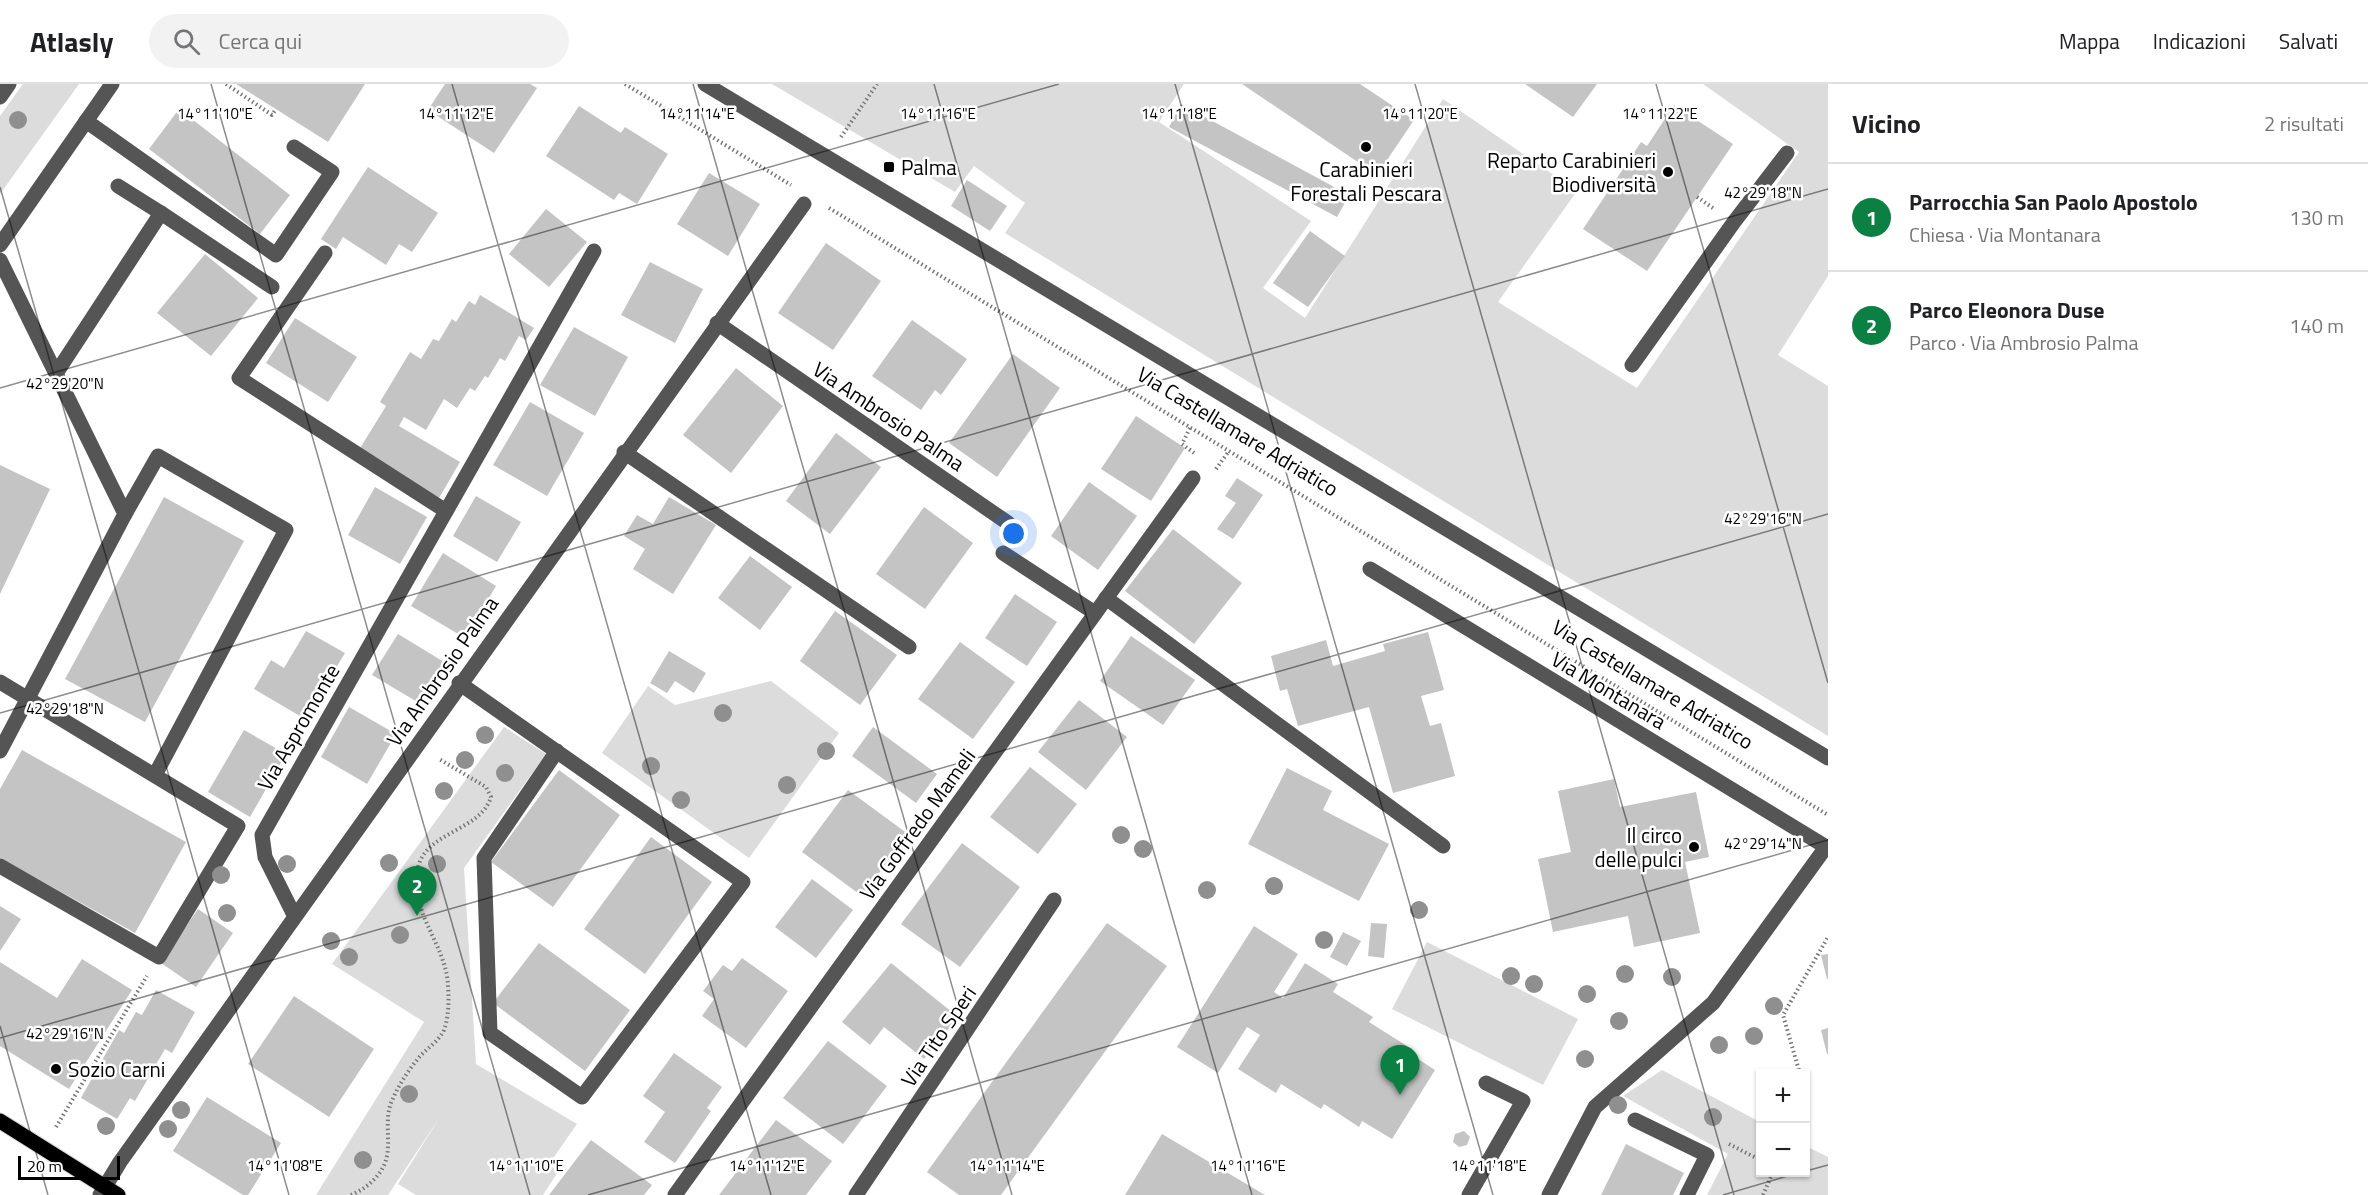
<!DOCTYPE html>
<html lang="it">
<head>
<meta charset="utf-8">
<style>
	:root { --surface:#fff; --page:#f2f2f2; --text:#202124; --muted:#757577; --line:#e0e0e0; --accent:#0b8043 }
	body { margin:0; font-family:"Titillium Web",sans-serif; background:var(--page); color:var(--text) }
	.controls { position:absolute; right:18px; bottom:18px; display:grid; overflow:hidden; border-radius:0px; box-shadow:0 2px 4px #0004 }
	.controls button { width:54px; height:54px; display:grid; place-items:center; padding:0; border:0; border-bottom:2px solid var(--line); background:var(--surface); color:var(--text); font:30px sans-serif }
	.scale { position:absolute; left:18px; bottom:15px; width:102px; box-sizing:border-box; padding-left:6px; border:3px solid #000; border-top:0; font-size:16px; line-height:21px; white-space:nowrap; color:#000; -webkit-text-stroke:4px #fff; paint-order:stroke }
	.you { position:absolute; left:1014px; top:450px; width:21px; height:21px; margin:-15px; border:4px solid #fff; border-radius:50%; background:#1a73e8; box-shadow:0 0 0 9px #1a73e833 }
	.badge { display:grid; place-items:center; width:39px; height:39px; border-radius:50%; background:var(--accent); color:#fff; font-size:20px; font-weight:700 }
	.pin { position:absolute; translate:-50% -50px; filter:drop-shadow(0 2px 3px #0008) }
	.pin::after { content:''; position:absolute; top:32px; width:21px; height:18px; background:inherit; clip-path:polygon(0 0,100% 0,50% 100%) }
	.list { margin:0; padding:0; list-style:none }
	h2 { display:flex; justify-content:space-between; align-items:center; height:78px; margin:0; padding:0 24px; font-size:26px }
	h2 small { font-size:20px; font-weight:400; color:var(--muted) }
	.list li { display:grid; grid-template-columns:39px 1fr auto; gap:18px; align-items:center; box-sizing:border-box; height:108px; padding:0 24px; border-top:2px solid var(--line) }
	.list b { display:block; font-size:22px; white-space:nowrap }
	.list p { margin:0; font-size:20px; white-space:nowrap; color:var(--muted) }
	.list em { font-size:20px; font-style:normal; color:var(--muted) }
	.icon { flex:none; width:33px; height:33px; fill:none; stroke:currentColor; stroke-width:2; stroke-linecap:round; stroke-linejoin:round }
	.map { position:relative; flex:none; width:1828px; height:1111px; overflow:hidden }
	header { display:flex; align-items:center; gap:36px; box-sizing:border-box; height:84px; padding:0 30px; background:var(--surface); border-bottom:2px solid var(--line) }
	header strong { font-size:28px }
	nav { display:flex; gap:33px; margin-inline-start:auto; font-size:21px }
	.search { width:420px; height:54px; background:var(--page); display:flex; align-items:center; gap:15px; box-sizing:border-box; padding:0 21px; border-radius:33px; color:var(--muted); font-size:22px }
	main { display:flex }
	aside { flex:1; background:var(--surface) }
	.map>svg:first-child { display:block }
</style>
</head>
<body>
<header>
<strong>Atlasly</strong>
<div class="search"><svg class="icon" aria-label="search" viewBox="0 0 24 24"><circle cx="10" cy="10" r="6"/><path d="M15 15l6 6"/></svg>Cerca qui</div>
<nav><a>Mappa</a><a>Indicazioni</a><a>Salvati</a></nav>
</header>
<main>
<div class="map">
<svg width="1828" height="1111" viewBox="0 0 1828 1111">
	<rect width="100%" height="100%" fill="#fff"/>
	<g fill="#dcdcdc">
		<path d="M23,0h56l-79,110v-78z"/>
		<path d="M772,0h412l-25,38 152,99 -48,67 42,30 138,-219 134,92 -79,111 139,86 162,-236 -96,-68h125v192l-50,79 50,31v350l-823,-503 20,-30 -51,-37 -19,26z"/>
		<path d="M771,597l68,52 -90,125 -147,-105 46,-67 27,19z"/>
		<path d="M504,643l42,27 -82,114 12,196 101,60 -28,40 9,8 -15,23h-127l-18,-11 42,-67 -52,78h-72l108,-173 -92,-58z"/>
		<path d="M1427,858l151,77 -35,66 -151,-76z"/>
		<path d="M1662,986l98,52v50h46v-26l22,11v38h-121l21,-41 -105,-58z"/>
	</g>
	<g fill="#c4c4c4">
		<path d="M236,0h129l-37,58z"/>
		<path d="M445,0h85l7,4 -43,65 -66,-43z"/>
		<path d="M1242,0h118l54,36 -37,55z"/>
		<path d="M1525,0h72l-24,33z"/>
		<path d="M1181,20l168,91 -12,22 -168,-90z"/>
		<path d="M1674,21l59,39 -86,127 -64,-42 58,-87 6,4z"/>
		<path d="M579,22l42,27 4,-6 43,27 -31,50 -18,-11 -5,7 -68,-44z"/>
		<path d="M179,25l111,86 -30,39 -111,-85z"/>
		<path d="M368,83l70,46 -26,39 -13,-8 -13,21 -43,-28 -7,12 -15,-10z"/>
		<path d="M709,89l51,31 -32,52 -51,-32z"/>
		<path d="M967,96l40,26 -17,25 -39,-25z"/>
		<path d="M546,125l41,33 -38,45 -40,-33z"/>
		<path d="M1310,147l35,25 -37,51 -35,-24z"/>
		<path d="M826,159l55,38 -48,69 -55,-37z"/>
		<path d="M205,170l53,44 -47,58 -54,-43z"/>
		<path d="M650,178l53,27 -28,54 -54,-28z"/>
		<path d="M480,211l54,33 -8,12 -7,-4 -14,25 -5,-3 -12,20 -3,-2 -10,15 -5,-3 -13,20 -13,-9 -18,31 -22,-13 -5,9 61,36 -21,36 -80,-48 27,-44 -6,-4 30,-50 11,7 12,-20 6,2 13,-22 4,3 13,-21 6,4z"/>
		<path d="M295,234l62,39 -29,45 -62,-39z"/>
		<path d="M912,236l55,39 -26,36 -6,-5 -14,20 -49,-34z"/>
		<path d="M574,243l54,30 -33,59 -55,-31z"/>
		<path d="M1013,270l47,34 -63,89 -48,-34z"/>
		<path d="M736,284l47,38 -52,67 -48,-38z"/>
		<path d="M530,318l54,31 -37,63 -54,-31z"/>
		<path d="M1136,332l49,32 -34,53 -50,-32z"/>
		<path d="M836,349l45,34 -51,67 -44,-33z"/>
		<path d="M0,381l50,24 -50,105z"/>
		<path d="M1237,394l26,17 -30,44 -16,-10 19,-26 -11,-7z"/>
		<path d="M1089,398l48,34 -39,54 -47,-34z"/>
		<path d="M375,403l52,30 -27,47 -52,-29z"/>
		<path d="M476,412l45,26 -24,40 -44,-26z"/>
		<path d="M164,413l80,44 -99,181 -80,-43z"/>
		<path d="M669,413l47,28 -43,69 -40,-25 12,-20 -21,-13 13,-21 16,9z"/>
		<path d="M924,423l49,36 -48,66 -49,-35z"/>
		<path d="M1173,445l69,54 -48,61 -69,-53z"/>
		<path d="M443,469l53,33 -31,52 -54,-32z"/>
		<path d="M750,472l42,31 -32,43 -42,-32z"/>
		<path d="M1015,510l42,28 -30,44 -42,-28z"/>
		<path d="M835,527l62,44 -37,50 -60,-44z"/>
		<path d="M306,547l39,22 -40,66 -51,-30 17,-29 13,8z"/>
		<path d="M1428,548l16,58 -23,6 9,30 11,-3 14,53 -62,17 -24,-86 -71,19 -11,-37 -7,2 -9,-35 55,-16 7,26 52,-15 -2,-7z"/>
		<path d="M398,550l46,28 -25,41 -47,-28z"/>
		<path d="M1131,552l64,44 -32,45 -63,-44z"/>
		<path d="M960,558l55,40 -42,57 -55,-40z"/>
		<path d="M669,567l37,22 -12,20 -19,-12 -8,12 -17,-10z"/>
		<path d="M1079,616l48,37 -41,53 -48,-38z"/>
		<path d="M349,623l47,27 -29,50 -46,-27z"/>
		<path d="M873,643l64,47 -21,29 -64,-47z"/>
		<path d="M244,646l42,24 -36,63 -42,-25z"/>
		<path d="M22,666l164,92 -51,91 -135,-75v-69z"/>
		<path d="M1030,683l47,37 -39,50 -48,-37z"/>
		<path d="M1287,684l45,23 -9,19 66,34 -30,57 -111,-57z"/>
		<path d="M559,686l61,45 -67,92 -62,-45z"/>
		<path d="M1614,695l6,28 76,-15 13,65 -24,5 15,71 -66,14 -6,-31 -75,16 -15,-73 33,-7 -13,-61z"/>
		<path d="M848,706l60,44 -46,62 -60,-44z"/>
		<path d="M651,753l61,45 -67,92 -61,-45z"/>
		<path d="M962,759l58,44 -60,80 -59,-43z"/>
		<path d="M812,795l41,31 -37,48 -41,-31z"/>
		<path d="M0,822l21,13 -21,32z"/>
		<path d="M198,825l35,24 -37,54 -35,-24z"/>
		<path d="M1107,839l60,43 -166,229h-42l-32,-23z"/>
		<path d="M1371,839l16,1 -3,34 -16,-2z"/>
		<path d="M1254,842l44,28 -24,38 9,6 22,-35 33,21 -5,8 40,25 -4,5 38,24 -1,5 29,19 -43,69 -30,-18 -3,6 -35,-23 -3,5 -40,-25 -5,9 -38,-24 22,-34 -13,-8 -29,46 -41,-26z"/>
		<path d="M1343,848l18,9 -14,25 -17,-9z"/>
		<path d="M539,859l91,67 -45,61 -92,-68z"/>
		<path d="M1828,870v25h-1l-6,-24z"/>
		<path d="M742,874l46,33 -42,57 -44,-32 12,-17 -11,-8 20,-26 9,6z"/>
		<path d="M82,875l50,31 -63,99 -69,-43v-84l57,36z"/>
		<path d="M891,879l67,54 -34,42 -40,-32 -14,18 -28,-23z"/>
		<path d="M156,906l39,22 -23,41 -7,-4 -30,52 -5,-3 -13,21 -36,-21 38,-68 5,3 12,-21 6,3z"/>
		<path d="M294,912l80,53 -45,68 -81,-53z"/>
		<path d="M1828,944v26h-1l-6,-24z"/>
		<path d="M828,957l59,45 -44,58 -60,-46z"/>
		<path d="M674,969l48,34 -15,21 4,3 -36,52 -31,-21 21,-30 -22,-16z"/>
		<path d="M207,1013l74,46 -33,52h-5l-70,-44z"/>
		<path d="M776,1036l56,41 -26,34h-87z"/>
		<path d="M1464,1047l6,6 -3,8 -8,2 -6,-5 2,-8z"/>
		<path d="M1162,1050l103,61h-140z"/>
		<path d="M591,1056l61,45 -8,10h-95z"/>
		<path d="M1626,1060l58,29 -11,22h-72z"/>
	</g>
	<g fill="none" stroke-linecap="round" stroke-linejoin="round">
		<g stroke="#dbdbdb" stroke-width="17">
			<path id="major" d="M0,1037l118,74"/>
		</g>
		<g stroke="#777" stroke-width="4" stroke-dasharray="1.5 3" stroke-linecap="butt">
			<path d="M226,0l46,31 4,-6"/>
			<path d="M625,0l166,101"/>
			<path d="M841,53l36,-53"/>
			<path d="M1697,113l16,11"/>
			<path d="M829,124l999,607"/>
			<path d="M1190,344l-8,16 12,9"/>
			<path d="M1216,385l13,-18"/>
			<path d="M1800,990l-17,-59 45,-78"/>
			<path d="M56,1043l91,-151"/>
			<path d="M1729,1060l31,16"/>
			<path d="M351,1111c12,-5 24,-14 31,-26 12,-19 1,-45 9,-66 6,-15 16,-31 26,-43 8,-11 21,-17 27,-30 5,-14 5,-31 4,-45 -2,-42 -43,-78 -29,-121 11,-33 62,-34 72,-67l-5,-10 -47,-28"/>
			<path d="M1763,1111l10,-23"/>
		</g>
		<g stroke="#555" stroke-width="15">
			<path d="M705,0l1123,674"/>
			<path d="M0,13l9,-13"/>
			<path d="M86,37l190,134 56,-83 -38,-25"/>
			<path d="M161,129l111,74"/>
			<path d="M0,161l112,-161"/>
			<path d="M325,169l-86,125 207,133"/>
			<path d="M0,176l125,254 -125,237"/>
			<path d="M717,239l291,200"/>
			<path d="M1632,281l102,-143 53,-69"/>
			<path d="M57,288l104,-159 -43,-27"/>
			<path d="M624,368l285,195"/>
			<path d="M125,430l33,-58 128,74 -131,245"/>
			<path d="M1003,469l92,60"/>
			<path d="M1370,485l458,279"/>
			<path d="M1106,514l337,248"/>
			<path d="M0,598l238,144 -79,131 -159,-91"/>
			<path d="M459,599l284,199 -161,215 -92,-64 -6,-175 73,-107"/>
			<path d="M294,831l-29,-58 -3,-22 332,-584"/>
			<path d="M1635,1036l72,35 -20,40"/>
			<path d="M100,1111l20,-33 684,-958"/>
			<path d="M675,1111l518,-717"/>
			<path d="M856,1111l198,-295"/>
			<path d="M1469,1111l54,-94 -37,-18"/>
			<path d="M1549,1111l46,-88 118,-104 113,-156"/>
		</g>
		<use href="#major" stroke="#000" stroke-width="15"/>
	</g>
	<g fill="#8f8f8f">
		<circle cx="18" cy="36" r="9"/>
		<circle cx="723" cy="629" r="9"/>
		<circle cx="485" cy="651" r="9"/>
		<circle cx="826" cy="667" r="9"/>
		<circle cx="465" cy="676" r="9"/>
		<circle cx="651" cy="682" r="9"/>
		<circle cx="505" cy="689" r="9"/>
		<circle cx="787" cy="701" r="9"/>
		<circle cx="444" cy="707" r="9"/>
		<circle cx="681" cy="716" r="9"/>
		<circle cx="1121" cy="751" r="9"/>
		<circle cx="1143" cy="765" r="9"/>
		<circle cx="389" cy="779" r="9"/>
		<circle cx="287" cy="780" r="9"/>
		<circle cx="437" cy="780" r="9"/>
		<circle cx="221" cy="791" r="9"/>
		<circle cx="1274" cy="802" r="9"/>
		<circle cx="1207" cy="806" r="9"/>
		<circle cx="1419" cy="826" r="9"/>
		<circle cx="227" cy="829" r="9"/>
		<circle cx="400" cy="851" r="9"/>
		<circle cx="1324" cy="856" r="9"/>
		<circle cx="331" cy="857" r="9"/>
		<circle cx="349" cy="873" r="9"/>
		<circle cx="1625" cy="890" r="9"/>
		<circle cx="1511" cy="892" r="9"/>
		<circle cx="1672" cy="893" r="9"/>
		<circle cx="1534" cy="900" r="9"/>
		<circle cx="1587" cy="910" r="9"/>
		<circle cx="1774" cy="922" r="9"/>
		<circle cx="1619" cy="937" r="9"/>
		<circle cx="1754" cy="952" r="9"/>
		<circle cx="1719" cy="961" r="9"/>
		<circle cx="1585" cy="975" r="9"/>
		<circle cx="409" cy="1010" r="9"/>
		<circle cx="1618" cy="1021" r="9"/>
		<circle cx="181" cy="1026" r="9"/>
		<circle cx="1713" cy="1033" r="9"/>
		<circle cx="106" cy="1042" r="9"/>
		<circle cx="168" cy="1045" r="9"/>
		<circle cx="363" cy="1076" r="9"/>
	</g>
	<path fill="none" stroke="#000" stroke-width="1.5" stroke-opacity="0.45" d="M211,0l319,1111M452,0l319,1111M693,0l319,1111M934,0l318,1111M1175,0l318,1111M1415,0l319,1111M1656,0l172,599M0,103l289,1008M0,304l1059,-304M0,629l1828,-524M0,942l48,169M0,954l1828,-524M1806,1087l22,-6M588,1111l1240,-355M1723,1111l78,-23"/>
	<g fill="#000" stroke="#fff" stroke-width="2">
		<circle cx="1366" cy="63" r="6"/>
		<rect x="883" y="77" width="12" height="12" rx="3"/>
		<circle cx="1668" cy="88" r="6"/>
		<circle cx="1694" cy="763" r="6"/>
		<circle cx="56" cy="985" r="6"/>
	</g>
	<g text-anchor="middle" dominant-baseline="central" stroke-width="5" stroke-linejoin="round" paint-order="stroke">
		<g font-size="21" fill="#000" stroke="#fff" text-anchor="end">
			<text x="1656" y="76">Reparto Carabinieri<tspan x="1656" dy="24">Biodiversità</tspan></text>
			<text x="901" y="83" text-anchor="start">Palma</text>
			<text x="1366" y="85" text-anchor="middle">Carabinieri<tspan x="1366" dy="24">Forestali Pescara</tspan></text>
			<text x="1682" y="751">Il circo<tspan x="1682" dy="24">delle pulci</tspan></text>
			<text x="68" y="985" text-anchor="start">Sozio Carni</text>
		</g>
		<g font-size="21" fill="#000" stroke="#fff">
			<text transform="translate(889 332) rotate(34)">Via Ambrosio Palma</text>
			<text transform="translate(1238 347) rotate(31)">Via Castellamare Adriatico</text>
			<text transform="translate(442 587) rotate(-55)">Via Ambrosio Palma</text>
			<text transform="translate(1653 600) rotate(31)">Via Castellamare Adriatico</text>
			<text transform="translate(1609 606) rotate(31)">Via Montanara</text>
			<text transform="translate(298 643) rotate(-60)">Via Aspromonte</text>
			<text transform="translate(917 740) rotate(-54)">Via Goffredo Mameli</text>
			<text transform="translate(938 952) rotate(-56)">Via Tito Speri</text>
		</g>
	</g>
	<g font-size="15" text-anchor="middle" fill="#000" stroke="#fff" stroke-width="5" stroke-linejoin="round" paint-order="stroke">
		<text x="215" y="35">14°11'10"E</text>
		<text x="456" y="35">14°11'12"E</text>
		<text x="697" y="35">14°11'14"E</text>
		<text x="938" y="35">14°11'16"E</text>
		<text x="1179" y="35">14°11'18"E</text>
		<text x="1420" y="35">14°11'20"E</text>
		<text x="1660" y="35">14°11'22"E</text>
		<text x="1763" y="114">42°29'18"N</text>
		<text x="65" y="305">42°29'20"N</text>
		<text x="1763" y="440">42°29'16"N</text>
		<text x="65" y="630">42°29'18"N</text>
		<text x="1763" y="765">42°29'14"N</text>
		<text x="65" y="955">42°29'16"N</text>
		<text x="285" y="1087">14°11'08"E</text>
		<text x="526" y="1087">14°11'10"E</text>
		<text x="767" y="1087">14°11'12"E</text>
		<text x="1007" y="1087">14°11'14"E</text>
		<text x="1248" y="1087">14°11'16"E</text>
		<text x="1489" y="1087">14°11'18"E</text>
	</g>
</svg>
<div class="controls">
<button>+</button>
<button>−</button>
</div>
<div class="scale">20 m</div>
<div class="you"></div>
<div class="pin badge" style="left:1400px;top:1011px">1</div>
<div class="pin badge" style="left:417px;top:832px">2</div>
</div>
<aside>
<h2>Vicino<small>2 risultati</small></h2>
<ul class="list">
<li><span class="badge">1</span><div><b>Parrocchia San Paolo Apostolo</b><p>Chiesa · Via Montanara</p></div><em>130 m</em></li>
<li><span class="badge">2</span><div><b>Parco Eleonora Duse</b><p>Parco · Via Ambrosio Palma</p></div><em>140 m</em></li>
</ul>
</aside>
</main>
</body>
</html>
